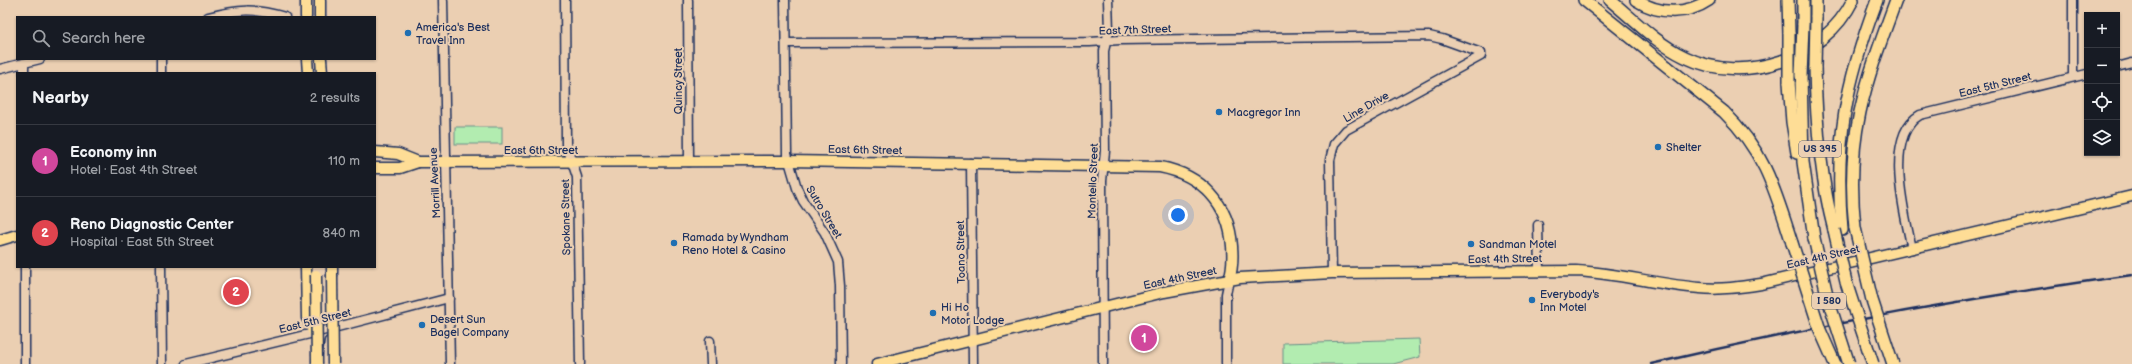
<!DOCTYPE html>
<html lang="en">
<head>
<meta charset="utf-8">
<style>
	:root { --surface:#171b24; --page:#242831; --text:#f1f3f6; --muted:#9ea1a6; --line:#363941; --accent:#1f6fb2 }
	body { margin:0; font-family:"Balsamiq Sans",sans-serif; background:var(--page); color:var(--text) }
	.controls { position:absolute; right:12px; top:12px; display:grid; overflow:hidden; border-radius:0px; box-shadow:0 1px 3px #0004 }
	.controls button { width:36px; height:36px; display:grid; place-items:center; padding:0; border:0; border-bottom:1px solid var(--line); background:var(--surface); color:var(--text); font:20px sans-serif }
	.you { position:absolute; left:1178px; top:215px; width:14px; height:14px; margin:-10px; border:3px solid #fff; border-radius:50%; background:#1a73e8; box-shadow:0 0 0 6px #1a73e833 }
	.badge { display:grid; place-items:center; width:26px; height:26px; border-radius:50%; background:var(--accent); color:#fff; font-size:13px; font-weight:700 }
	.pin { position:absolute; translate:-50% -50%; border:2px solid #fff; box-shadow:0 1px 4px #0006 }
	.list { margin:0; padding:0; list-style:none }
	h2 { display:flex; justify-content:space-between; align-items:center; height:52px; margin:0; padding:0 16px; font-size:17px }
	h2 small { font-size:13px; font-weight:400; color:var(--muted) }
	.list li { display:grid; grid-template-columns:26px 1fr auto; gap:12px; align-items:center; box-sizing:border-box; height:72px; padding:0 16px; border-top:1px solid var(--line) }
	.list b { display:block; font-size:15px; white-space:nowrap }
	.list p { margin:0; font-size:13px; white-space:nowrap; color:var(--muted) }
	.list em { font-size:13px; font-style:normal; color:var(--muted) }
	.icon { flex:none; width:22px; height:22px; fill:none; stroke:currentColor; stroke-width:2; stroke-linecap:round; stroke-linejoin:round }
	.map { position:relative; flex:none; width:2132px; height:364px; overflow:hidden }
	.search { position:absolute; background:var(--surface); box-shadow:0 1px 3px #0004; left:16px; top:16px; width:360px; height:44px; display:flex; align-items:center; gap:10px; box-sizing:border-box; padding:0 14px; border-radius:0px; color:var(--muted); font-size:15px }
	.panel { position:absolute; background:var(--surface); box-shadow:0 1px 3px #0004; left:16px; top:72px; width:360px; height:196px; border-radius:0px }
	.map>svg:first-child { display:block }
</style>
</head>
<body>
<div class="map">
<svg width="2132" height="364" viewBox="0 0 2132 364">
	<rect width="100%" height="100%" fill="#ebcfb2"/>
	<filter id="ink" filterUnits="userSpaceOnUse"><feTurbulence type="fractalNoise" baseFrequency=".025" numOctaves="2"/><feDisplacementMap in="SourceGraphic" scale="8" xChannelSelector="R" yChannelSelector="G"/><feConvolveMatrix kernelMatrix="1 2 1 2 8 2 1 2 1" color-interpolation-filters="sRGB"/></filter>
	<g filter="url(#ink)">
		<g fill="#b2ecb0" stroke="#668e87">
			<rect x="455" y="127" width="47" height="17"/>
			<path d="M1419,339l1,18 -27,7h-110v-21z"/>
		</g>
		<g fill="none" stroke-linecap="round" stroke-linejoin="round">
			<g stroke="#1b2f5e" stroke-width="11">
				<g id="minor">
					<path d="M443,0l7,364"/>
					<path d="M565,0l1,144 11,33 3,187"/>
					<path d="M688,0l1,162"/>
					<path d="M785,0l2,154 10,34 6,13 22,32 13,29 2,24 1,78"/>
					<path d="M2073,0v77"/>
					<path d="M208,17c30,-8 47,-9 77,0"/>
					<path d="M786,43l304,-1 30,-2 309,-4 13,3 39,14v3l-135,74 -12,14 -4,16 2,113"/>
					<path d="M161,59v14"/>
					<path d="M24,63v10"/>
					<path d="M2117,67l15,-4"/>
					<path d="M0,69l40,-10"/>
					<path d="M971,163l2,201"/>
					<path d="M1538,225l1,46"/>
					<path d="M1912,249c-7,-34 -29,-113 8,-134l167,-41"/>
					<path d="M25,267v97"/>
					<path d="M161,267l1,97"/>
					<path d="M710,341l1,23"/>
					<path d="M186,364l136,-33 127,-33"/>
					<path d="M326,364l3,-23"/>
					<path d="M1103,364l-1,-183 3,-30 -1,-100 5,-21 -1,-30"/>
					<path d="M1226,364v-70l3,-14"/>
				</g>
			</g>
			<g stroke="#1b2f5e" stroke-width="13">
				<g id="major">
					<path d="M306,0v17"/>
					<path d="M320,0v17"/>
					<path d="M307,59l1,14"/>
					<path d="M321,59l1,14"/>
					<path d="M375,152l23,2 20,8 370,-1 372,6c42,8 69,37 72,79 1,12 1,22 -3,34"/>
					<path d="M375,168h25l18,-6"/>
					<path d="M0,240l17,-5"/>
					<path d="M306,267l1,51 7,15"/>
					<path d="M332,275v-8"/>
					<path d="M877,364l287,-72 76,-14 92,-5 244,-2c42,2 83,14 124,17 21,2 41,-1 61,-4l371,-88"/>
				</g>
			</g>
			<g stroke="#1b2f5e" stroke-width="14">
				<g id="highway">
					<path d="M1584,0l140,112c41,40 51,78 68,131"/>
					<path d="M1610,0c24,20 46,43 75,57 59,29 139,2 168,-57"/>
					<path d="M1636,0c23,15 51,15 73,0"/>
					<path d="M1788,0l1,34"/>
					<path d="M1816,17v-17"/>
					<path d="M1803,25v-25"/>
					<path d="M1815,67c1,55 5,110 19,163"/>
					<path d="M1801,76l2,86 11,76"/>
					<path d="M1789,82l3,40 5,31"/>
					<path d="M1855,228c-10,-91 10,-144 41,-228"/>
					<path d="M1842,230c-8,-90 4,-147 35,-230"/>
					<path d="M1846,282l10,31"/>
				</g>
			</g>
			<use href="#minor" stroke="#ebcfb2" stroke-width="8"/>
			<use href="#major" stroke="#fedd96" stroke-width="10"/>
			<use href="#highway" stroke="#fedd96" stroke-width="11"/>
			<path stroke="#1b2f5e" stroke-width="2.5" d="M1651,364c159,-37 319,-67 481,-89"/>
			<g stroke="#1b2f5e" stroke-width="13" stroke-linecap="butt">
				<g id="major-bridge">
					<path d="M316,275l1,89"/>
					<path d="M332,275l1,89"/>
				</g>
			</g>
			<g stroke="#1b2f5e" stroke-width="14" stroke-linecap="butt">
				<g id="highway-bridge">
					<path d="M1789,34v48"/>
					<path d="M1815,67l1,-50"/>
					<path d="M1801,76l2,-51"/>
					<path d="M1855,228l17,72 21,64"/>
					<path d="M1834,230l12,52"/>
					<path d="M1814,238l14,61 21,65"/>
					<path d="M1792,243l28,87 15,34"/>
					<path d="M1856,313l17,51"/>
				</g>
			</g>
			<use href="#major-bridge" stroke="#fedd96" stroke-width="10"/>
			<use href="#highway-bridge" stroke="#fedd96" stroke-width="11"/>
		</g>
	</g>
	<g fill="#1f6fb2" stroke="#ebcfb2" stroke-width="1.5">
		<circle cx="408" cy="33" r="4"/>
		<circle cx="1219" cy="112" r="4"/>
		<circle cx="1658" cy="147" r="4"/>
		<circle cx="674" cy="243" r="4"/>
		<circle cx="1471" cy="244" r="4"/>
		<circle cx="1532" cy="300" r="4"/>
		<circle cx="933" cy="313" r="4"/>
		<circle cx="422" cy="325" r="4"/>
	</g>
	<g text-anchor="middle" dominant-baseline="central" stroke-width="4" stroke-linejoin="round" paint-order="stroke">
		<g fill="#ebcfb2" stroke="#595f77" stroke-width="1">
			<rect x="1799" y="141" width="42" height="16" rx="3"/>
			<rect x="1812" y="293" width="34" height="16" rx="3"/>
		</g>
		<g font-size="10" font-weight="bold" fill="#1b2f5e">
			<text x="1820" y="149">US 395</text>
			<text x="1829" y="301">I 580</text>
		</g>
		<g font-size="11" fill="#1b2f5e" stroke="#ebcfb2" text-anchor="start">
			<text x="416" y="27">America's Best<tspan x="416" dy="13">Travel Inn</tspan></text>
			<text x="1227" y="112">Macgregor Inn</text>
			<text x="1666" y="147">Shelter</text>
			<text x="682" y="237">Ramada by Wyndham<tspan x="682" dy="13">Reno Hotel &amp; Casino</tspan></text>
			<text x="1479" y="244">Sandman Motel</text>
			<text x="1540" y="294">Everybody's<tspan x="1540" dy="13">Inn Motel</tspan></text>
			<text x="941" y="307">Hi Ho<tspan x="941" dy="13">Motor Lodge</tspan></text>
			<text x="430" y="319">Desert Sun<tspan x="430" dy="13">Bagel Company</tspan></text>
		</g>
		<g font-size="11" fill="#1b2f5e" stroke="#ebcfb2">
			<text transform="translate(1135 30) rotate(-2)">East 7th Street</text>
			<text transform="translate(678 81) rotate(-90)">Quincy Street</text>
			<text transform="translate(1995 85) rotate(-14)">East 5th Street</text>
			<text transform="translate(1366 107) rotate(-30)">Line Drive</text>
			<text x="541" y="150">East 6th Street</text>
			<text transform="translate(865 150) rotate(1)">East 6th Street</text>
			<text transform="translate(1093 181) rotate(-88)">Montello Street</text>
			<text transform="translate(435 183) rotate(-93)">Morrill Avenue</text>
			<text transform="translate(824 212) rotate(59)">Sutro Street</text>
			<text transform="translate(566 217) rotate(-91)">Spokane Street</text>
			<text transform="translate(961 252) rotate(-91)">Toano Street</text>
			<text transform="translate(1823 257) rotate(-13)">East 4th Street</text>
			<text transform="translate(1505 259) rotate(-1)">East 4th Street</text>
			<text transform="translate(1180 278) rotate(-12)">East 4th Street</text>
			<text transform="translate(315 321) rotate(-14)">East 5th Street</text>
		</g>
	</g>
</svg>
<div class="controls">
<button>+</button>
<button>−</button>
<button><svg class="icon" aria-label="locate" viewBox="0 0 24 24"><circle cx="12" cy="12" r="6"/><path d="M12 2v4M12 18v4M2 12h4M18 12h4"/></svg></button>
<button><svg class="icon" aria-label="layers" viewBox="0 0 24 24"><path d="M12 4l9 5-9 5-9-5zM3 14l9 5 9-5"/></svg></button>
</div>
<div class="you"></div>
<div class="pin badge" style="left:1144px;top:338px;background:#d1479c">1</div>
<div class="pin badge" style="left:236px;top:292px;background:#e0444e">2</div>
<div class="search"><svg class="icon" aria-label="search" viewBox="0 0 24 24"><circle cx="10" cy="10" r="6"/><path d="M15 15l6 6"/></svg>Search here</div>
<section class="panel">
<h2>Nearby<small>2 results</small></h2>
<ul class="list">
<li><span class="badge" style="background:#d1479c">1</span><div><b>Economy inn</b><p>Hotel · East 4th Street</p></div><em>110 m</em></li>
<li><span class="badge" style="background:#e0444e">2</span><div><b>Reno Diagnostic Center</b><p>Hospital · East 5th Street</p></div><em>840 m</em></li>
</ul>
</section>
</div>
</body>
</html>
